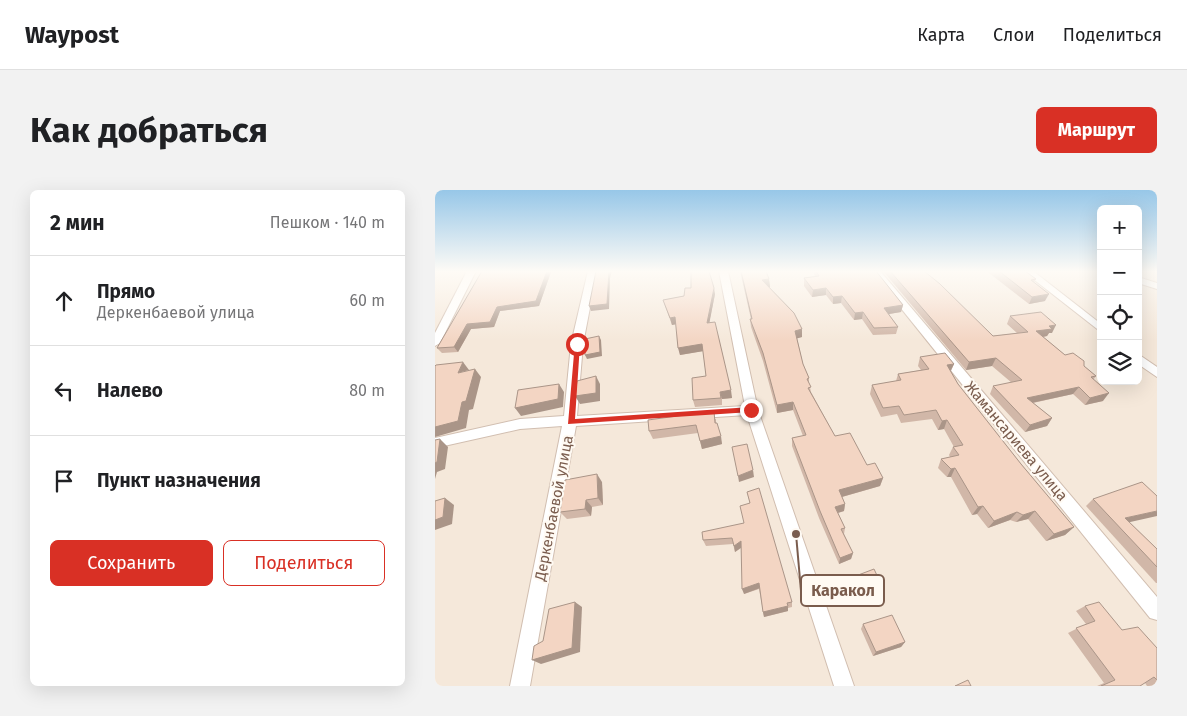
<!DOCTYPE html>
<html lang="ru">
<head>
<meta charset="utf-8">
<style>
	:root { --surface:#fff; --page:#f2f2f2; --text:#202124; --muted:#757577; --line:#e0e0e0; --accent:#d93025 }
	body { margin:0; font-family:"Fira Sans",sans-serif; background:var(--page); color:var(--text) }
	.controls { position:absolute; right:15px; top:15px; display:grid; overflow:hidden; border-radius:8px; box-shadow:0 5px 20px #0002 }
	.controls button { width:45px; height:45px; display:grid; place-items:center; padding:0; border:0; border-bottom:1px solid var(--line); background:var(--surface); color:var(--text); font:25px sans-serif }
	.stop { position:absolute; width:15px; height:15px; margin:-11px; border:4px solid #d93025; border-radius:50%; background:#fff }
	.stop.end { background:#d93025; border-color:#fff; box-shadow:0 1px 5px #0008 }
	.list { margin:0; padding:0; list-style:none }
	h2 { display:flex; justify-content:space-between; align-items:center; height:65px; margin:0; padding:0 20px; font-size:21px }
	h2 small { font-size:16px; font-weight:400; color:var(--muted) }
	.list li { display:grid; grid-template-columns:32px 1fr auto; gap:15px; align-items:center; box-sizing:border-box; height:90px; padding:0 20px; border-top:1px solid var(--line) }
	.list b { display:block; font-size:19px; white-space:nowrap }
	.list p { margin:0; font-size:16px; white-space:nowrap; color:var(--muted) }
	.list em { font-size:16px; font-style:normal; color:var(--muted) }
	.actions { display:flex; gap:10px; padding:15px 20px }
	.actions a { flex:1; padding:11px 0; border:1px solid var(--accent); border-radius:8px; text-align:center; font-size:18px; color:var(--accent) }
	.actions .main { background:var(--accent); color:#fff }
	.icon { flex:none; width:28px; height:28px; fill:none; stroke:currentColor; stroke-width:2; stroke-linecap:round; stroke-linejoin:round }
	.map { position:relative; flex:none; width:722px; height:496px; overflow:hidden; border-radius:8px }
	header { display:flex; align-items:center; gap:30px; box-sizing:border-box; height:70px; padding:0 25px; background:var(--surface); border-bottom:1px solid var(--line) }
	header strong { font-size:24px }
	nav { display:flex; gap:28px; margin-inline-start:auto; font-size:18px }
	.intro { display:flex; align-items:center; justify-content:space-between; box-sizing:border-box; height:120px; padding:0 30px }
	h1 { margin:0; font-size:35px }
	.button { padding:12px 22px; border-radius:8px; background:var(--accent); color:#fff; font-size:18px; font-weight:700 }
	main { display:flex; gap:30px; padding:0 30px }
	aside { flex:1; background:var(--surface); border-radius:8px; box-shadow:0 5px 20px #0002 }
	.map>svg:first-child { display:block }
</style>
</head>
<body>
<header>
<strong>Waypost</strong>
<nav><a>Карта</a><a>Слои</a><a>Поделиться</a></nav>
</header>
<div class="intro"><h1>Как добраться</h1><a class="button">Маршрут</a></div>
<main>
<aside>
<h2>2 мин<small>Пешком · 140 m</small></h2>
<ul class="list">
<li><svg class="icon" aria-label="ahead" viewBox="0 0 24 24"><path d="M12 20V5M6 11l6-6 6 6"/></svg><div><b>Прямо</b><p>Деркенбаевой улица</p></div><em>60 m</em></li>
<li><svg class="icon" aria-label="left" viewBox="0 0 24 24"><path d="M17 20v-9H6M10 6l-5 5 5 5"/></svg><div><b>Налево</b></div><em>80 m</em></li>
<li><svg class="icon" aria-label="arrive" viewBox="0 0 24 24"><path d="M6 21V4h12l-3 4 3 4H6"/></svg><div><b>Пункт назначения</b></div></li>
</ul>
<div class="actions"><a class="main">Сохранить</a><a>Поделиться</a></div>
</aside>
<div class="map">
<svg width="722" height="496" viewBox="0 0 722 496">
	<rect width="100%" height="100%" fill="#fdf6ec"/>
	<path fill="#f5e8da" d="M0,81h666v110h37v-110h19v415h-722z"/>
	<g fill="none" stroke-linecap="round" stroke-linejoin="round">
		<g stroke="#d1beb0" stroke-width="2">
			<g id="street">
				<path d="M32,81h9l-36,72 -5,3v-13z"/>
				<path d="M153,81h9l-14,73 -6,72 168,-10 -26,-135h9l30,139 96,276h-20l-87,-271 -171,11 -46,260h-20l52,-260 -42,3 -85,19v-10l85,-19 44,-3 7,-72z"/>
				<path d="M436,81h9l277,326v23l-7,-2z"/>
				<path d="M588,81h10l68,53v8z"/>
				<path d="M703,87l19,6v6l-19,-6z"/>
				<path d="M703,164l19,13v10l-19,-13z"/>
			</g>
		</g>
		<use href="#street" fill="#fff" fill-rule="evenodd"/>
	</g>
	<g fill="#d1b7a8">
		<path d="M47,81h68l1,1 -12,34 -39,5 -6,16 -23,2 -13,23 -16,1 -5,-5z"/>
		<path d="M305,81h26l3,8 1,8h-2l34,42v8l-5,1 6,26 6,14v5l2,9 24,44 32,29 16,13 -3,8 -38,11 3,7 -1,7 -6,2 7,15 -1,6 9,19 -2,6 -12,5 -20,-46 -27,-72v-8l11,-2 -10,-26 -16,3 -14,-52 -12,-34 -1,-8h1z"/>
		<path d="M378,81h63l27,34 -2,7 -12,2 9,13 -2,7 -23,1 -11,-16 -8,1 -13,-17 -8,1 -7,-9 -14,2 -8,-11v-8l11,-2z"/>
		<path d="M448,81h41l69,65 24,-3 -10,-9 3,-8 42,17h-3l-2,3 -4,1 22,18 19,11 12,10 -3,4 10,21 -18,4 -12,-11 -40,9 19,15 -5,8 -22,6 -35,-38 3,-8 19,-3 -20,-17 -26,4z"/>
		<path d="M554,81h36l11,8 -2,3 11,19 -16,3 -40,-31z"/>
		<path d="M280,104l-6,29 23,75 -10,1v6l-27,2 -2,-7 13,-24 -3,-25 -23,4 -4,-31 -4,1 -9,-25 21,-4z"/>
		<path d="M485,167l34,7 -3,7 7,13 63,80 53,63 -9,8 -19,6 -18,-22 -12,3 -6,-2 -22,8 -11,-14 -5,1 -21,-38h-4l-9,-9 3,-9 9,-2 -1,-2 4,-8h1l-10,-18 -6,1 -6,-11 -31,4 -4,-9 -16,3 -11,-23 2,-9 24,-4 2,-7 23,-4 -3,-4z"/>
		<path d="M281,229v4l6,21 -20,5 -4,-16 -45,6 -4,-8z"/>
		<path d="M167,292l1,23 -11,2 -1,9 -24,3 -7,-7z"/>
		<path d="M312,302l45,110v5l-4,1v3l-24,6 -5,-28 -15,5 -3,-46 -6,4 -2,-8 -27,2 -3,-6 41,-17 6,-19z"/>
		<path d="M658,309l36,23 28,27v34h-1l-70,-77z"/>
		<path d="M418,387l28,12 -21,8 -8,-17z"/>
		<path d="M650,416l37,24 35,18v38h-10l-2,-3 -5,3h-43l7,-3 -36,-50 18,-9 -10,-13z"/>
		<path d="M428,434l42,18 -4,5 -28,9 -12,-27z"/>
	</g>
	<g fill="#aa9588">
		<path d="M112,81h3l1,1 -12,34 -39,5 -6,16 -23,2 -13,23 -4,-5 13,-23 30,-17z"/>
		<path d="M174,81h3l-2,7 -1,31 -18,2 -2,-5z"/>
		<path d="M334,89l1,8 -8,1v-8z"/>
		<path d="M279,98l1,6 -7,36 -1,-7z"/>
		<path d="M391,98v7l-14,2 1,-7z"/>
		<path d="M614,104l-4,7 -16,3 3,-7z"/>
		<path d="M407,106l-1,7 -8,1v-7z"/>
		<path d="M468,115l-2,7 -18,3 1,-7z"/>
		<path d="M428,122l-1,7 -8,1 1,-7z"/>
		<path d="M240,127l2,7 -5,1 -2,-7z"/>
		<path d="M621,135l-4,8h-3l-2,3 -15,3 4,-8 13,-5z"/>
		<path d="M367,139v8l-7,2v-8z"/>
		<path d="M164,146l2,4 1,16 -15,3 -2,-4z"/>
		<path d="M267,154l2,7 -24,4 -2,-7z"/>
		<path d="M561,168l-4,8 -26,4 3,-8z"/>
		<path d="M28,172l6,8 -11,3z"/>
		<path d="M519,174l-4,8 -3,-7z"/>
		<path d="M40,179l6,8 -8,32 -4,1 -3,18 -31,9v-10l27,-25z"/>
		<path d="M161,186l4,8v17l-20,3 -5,-8z"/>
		<path d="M124,194l5,8 -1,15 -42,9 -6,-8z"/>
		<path d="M644,197l-6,7 -51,11 5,-7z"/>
		<path d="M296,200l1,8 -10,1 -2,-7z"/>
		<path d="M674,203l-6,8 -18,4 5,-7z"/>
		<path d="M358,212v8l-16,3v-8z"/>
		<path d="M617,228l-5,8 -22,6 5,-7z"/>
		<path d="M512,230l-3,9 -6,1 4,-9z"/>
		<path d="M286,246l1,8 -20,5 -2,-8z"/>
		<path d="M5,249l8,8 -3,22 -8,3 -2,7v-16z"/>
		<path d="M520,278l-4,9h-4l4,-8z"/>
		<path d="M318,280l1,7 -15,5 -1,-6z"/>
		<path d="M162,284l5,8 1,23 -5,-7z"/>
		<path d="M448,288l-3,8 -42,12 1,-8z"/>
		<path d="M10,308l9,7 -2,19 -17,6v-10z"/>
		<path d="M151,310l6,7 -1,9 -6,-7z"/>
		<path d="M410,314l-1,7 -10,3 1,-7z"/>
		<path d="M548,316l-6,8 -5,1 6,-8z"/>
		<path d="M600,321l-7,8 -12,3 7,-7z"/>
		<path d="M722,321v5l-40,9 8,-7z"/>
		<path d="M582,322l-7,8 -22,8 6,-7z"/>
		<path d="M639,337l-9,8 -19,6 8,-7z"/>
		<path d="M306,351l1,6 -7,5 -1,-6z"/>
		<path d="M418,363l-2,6 -12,5 1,-6z"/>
		<path d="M324,393l1,5 -16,6 -2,-5z"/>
		<path d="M447,396l-1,3 -21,8 1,-3z"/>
		<path d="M140,412l7,5 -2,45 -39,12 -9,-4z"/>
		<path d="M353,416v5l-24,6 -1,-5z"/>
		<path d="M470,452l-4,5 -28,9 3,-4z"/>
	</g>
	<g fill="#f3d5c3" stroke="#aa9588">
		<path d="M47,81h65l-11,30 -39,6 -7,15 -23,2 -13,23 -17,1z"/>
		<path d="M161,81h13l-2,33 -18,2z"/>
		<path d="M256,81h18l5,17 -7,35 8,-1 16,68 -11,2 1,6 -28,2 -1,-22 14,-2 -4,-32 -24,4 -3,-31 -5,1 -7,-18 21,-4 1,-8h6z"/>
		<path d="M306,81h25l3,8 -7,1 32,33 8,16 -7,2 8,33 6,14 -2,1 4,8 -3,1 27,48 15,-3 17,32 8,-2 8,15 -44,12 6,14 -10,3 10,21 -4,1 12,24 -13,5 -20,-47 -28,-73 14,-3 -13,-33 -16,3 -14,-52 -13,-34h2z"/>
		<path d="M381,81h60l27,34 -19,3 14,19 -24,1 -11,-16 -8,1 -13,-17 -9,1 -7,-9 -13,2 -9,-12 15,-2z"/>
		<path d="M455,81h34l16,13 53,52 35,-4 -18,-16 31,-4 15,13 -7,1 3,3 -16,2 29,24 8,-2 11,8v5l12,10 -5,1 18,16 -19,5 -11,-11 -52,11 25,20 -22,7 -37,-39 29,-6 -26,-22 -27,4z"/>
		<path d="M564,81h26l11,8 -5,1 18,14 -17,3z"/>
		<path d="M164,146l1,16 -15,3v-16z"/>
		<path d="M510,163l9,11 -7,1 11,19 63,80 53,63 -20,7 -19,-23 -12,4 -6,-3 -23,9 -11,-15 -5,1 -23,-39 -4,1 -10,-10 18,-4 -6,-8 10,-2 -16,-25 -5,1 -6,-11 -32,5 -5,-9 -16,2 -11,-23 29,-5 -3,-6 31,-5 -9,-12z"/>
		<path d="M28,172l-5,11 17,-4 -9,32 -4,1 -4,19 -23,6v-61l1,-1z"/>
		<path d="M161,186v17l-21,3 2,-15z"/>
		<path d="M124,194l-1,15 -43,9 3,-18z"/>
		<path d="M279,221l1,12h2l4,13 -21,5 -4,-16 -47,6 -1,-11z"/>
		<path d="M5,249l-3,23 -2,1v-23z"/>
		<path d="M312,254l6,26 -15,6 -6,-29z"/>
		<path d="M162,284l1,24 -12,2 -1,9 -25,3 5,-32z"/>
		<path d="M707,292l15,14v15l-32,7 32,31v18l-64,-68z"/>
		<path d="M324,298l33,114 -5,1 1,3 -25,6 -4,-29 -17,6 -1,-48 -7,5 -2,-8 -29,2 -1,-8 42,-9 -4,-17 10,-3 -3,-11z"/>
		<path d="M10,308l-2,19 -8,3v-19z"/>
		<path d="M439,379l8,17 -21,8 -8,-17z"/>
		<path d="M140,412l-3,46 -40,12 2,-14 9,-5 6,-32z"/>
		<path d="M664,412l23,28 16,-3 19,21v32l-3,-3 -14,9h-39l14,-6 -39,-52 19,-7 -10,-15z"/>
		<path d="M457,425l13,27 -29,10 -13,-28z"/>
		<path d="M533,490l3,6h-16z"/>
	</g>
	<linearGradient id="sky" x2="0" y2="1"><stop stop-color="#97c7e8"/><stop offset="0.54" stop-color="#fefbf6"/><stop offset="1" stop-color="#fefbf6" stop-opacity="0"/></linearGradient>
	<rect width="722" height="151" fill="url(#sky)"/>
	<path fill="#d93025" d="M140,152l5,2 -5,75 176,-12 4,3 -4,2 -183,12z"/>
	<g text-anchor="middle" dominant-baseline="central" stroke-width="4" stroke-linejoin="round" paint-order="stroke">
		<g font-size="15" fill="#7a5c4d" stroke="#fffaf3">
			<text transform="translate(581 251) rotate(50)">Жамансариева улица</text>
			<text transform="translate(119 318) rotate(-79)">Деркенбаевой улица</text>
		</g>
	</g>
	<path fill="none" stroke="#7a5c4d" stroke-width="2" d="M361 344L366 401"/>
	<circle fill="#7a5c4d" stroke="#fffaf3" stroke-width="2" cx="361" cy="344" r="5"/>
	<rect fill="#fffaf3" stroke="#7a5c4d" stroke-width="2" x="366" y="385" width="83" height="31" rx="5"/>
	<g font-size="16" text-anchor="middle" font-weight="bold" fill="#7a5c4d">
		<text x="408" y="406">Каракол</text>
	</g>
</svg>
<div class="controls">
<button>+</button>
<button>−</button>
<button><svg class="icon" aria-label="locate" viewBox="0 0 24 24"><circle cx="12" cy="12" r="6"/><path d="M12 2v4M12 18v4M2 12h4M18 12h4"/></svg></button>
<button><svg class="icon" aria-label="layers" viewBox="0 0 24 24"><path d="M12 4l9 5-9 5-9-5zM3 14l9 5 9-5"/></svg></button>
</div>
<div class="stop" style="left:142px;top:154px"></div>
<div class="stop end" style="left:316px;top:220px"></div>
</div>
</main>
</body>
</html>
